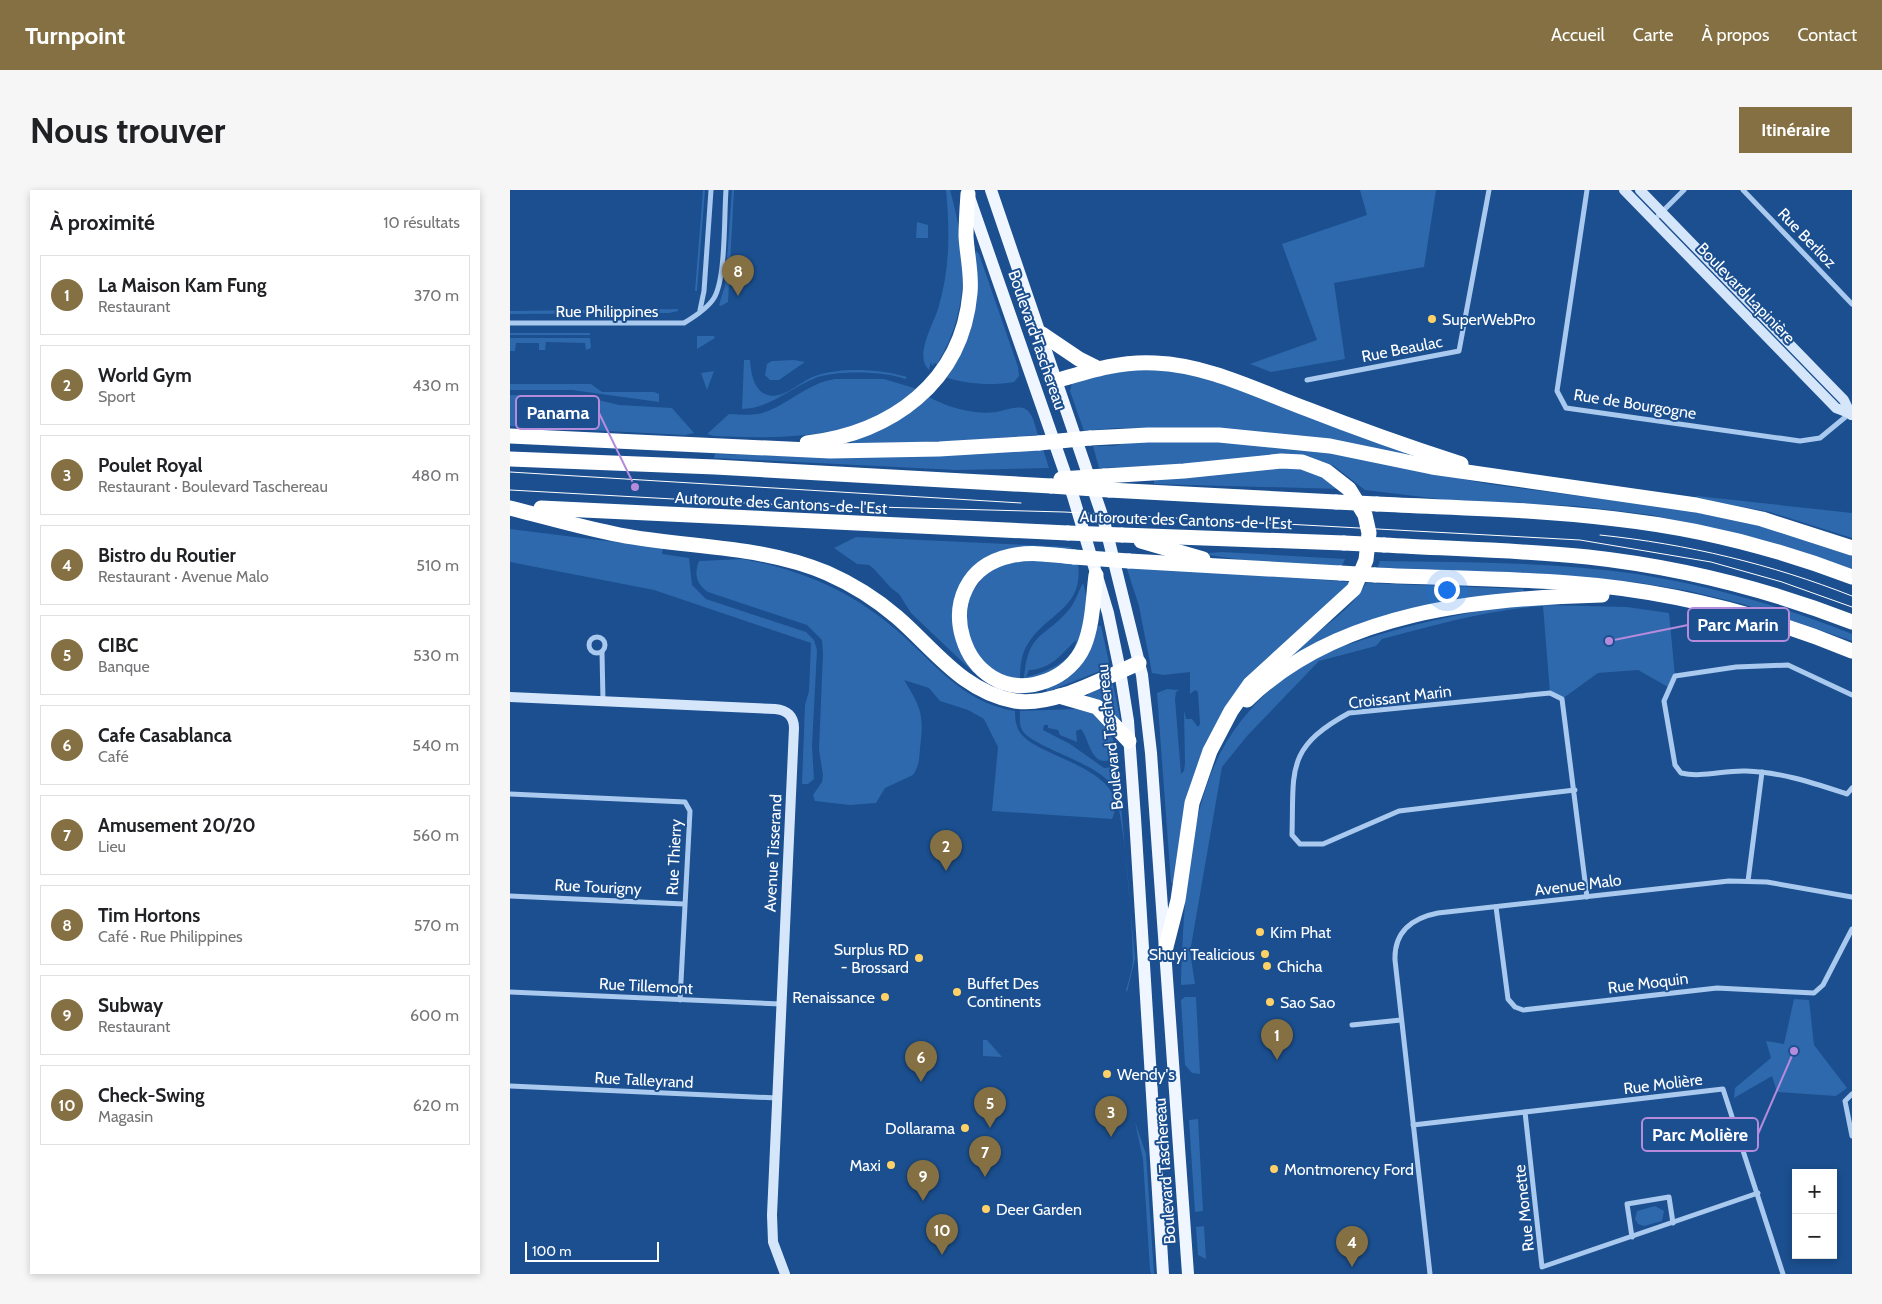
<!DOCTYPE html>
<html lang="fr">
<head>
<meta charset="utf-8">
<style>
	:root { --surface:#fff; --page:#f6f6f6; --text:#202124; --muted:#757577; --line:#e0e0e0; --accent:#847042 }
	body { margin:0; font-family:Cabin,sans-serif; background:var(--page); color:var(--text) }
	.controls { position:absolute; right:15px; bottom:15px; display:grid; overflow:hidden; border-radius:0px; box-shadow:0 2px 8px #0003 }
	.controls button { width:45px; height:45px; display:grid; place-items:center; padding:0; border:0; border-bottom:1px solid var(--line); background:var(--surface); color:var(--text); font:25px sans-serif }
	.scale { position:absolute; left:15px; bottom:12px; width:134px; box-sizing:border-box; padding-left:5px; border:2px solid #fff; border-top:0; font-size:14px; line-height:18px; white-space:nowrap; color:#fff; -webkit-text-stroke:4px #1b4f8f; paint-order:stroke }
	.you { position:absolute; left:936px; top:399px; width:18px; height:18px; margin:-12px; border:4px solid #fff; border-radius:50%; background:#1a73e8; box-shadow:0 0 0 8px #1a73e833 }
	.badge { display:grid; place-items:center; width:32px; height:32px; border-radius:50%; background:var(--accent); color:#fff; font-size:16px; font-weight:700 }
	.pin { position:absolute; translate:-50% -41px; filter:drop-shadow(0 1px 2px #0008) }
	.pin::after { content:''; position:absolute; top:26px; width:18px; height:15px; background:inherit; clip-path:polygon(0 0,100% 0,50% 100%) }
	.list { margin:0; padding:0; list-style:none }
	h2 { display:flex; justify-content:space-between; align-items:center; height:65px; margin:0; padding:0 20px; font-size:21px }
	h2 small { font-size:16px; font-weight:400; color:var(--muted) }
	.list li { display:grid; grid-template-columns:32px 1fr auto; gap:15px; align-items:center; box-sizing:border-box; height:80px; margin:0 10px 10px; padding:0 10px; border:1px solid var(--line); border-radius:0px }
	.list b { display:block; font-size:19px; white-space:nowrap }
	.list p { margin:0; font-size:16px; white-space:nowrap; color:var(--muted) }
	.list em { font-size:16px; font-style:normal; color:var(--muted) }
	.map { position:relative; flex:none; width:1342px; height:1084px; overflow:hidden; border-radius:0px }
	header { display:flex; align-items:center; gap:30px; box-sizing:border-box; height:70px; padding:0 25px; background:var(--accent); color:#fff }
	header strong { font-size:24px }
	nav { display:flex; gap:28px; margin-inline-start:auto; font-size:18px }
	.intro { display:flex; align-items:center; justify-content:space-between; box-sizing:border-box; height:120px; padding:0 30px }
	h1 { margin:0; font-size:35px }
	.button { padding:12px 22px; border-radius:0px; background:var(--accent); color:#fff; font-size:18px; font-weight:700 }
	main { display:flex; gap:30px; padding:0 30px }
	aside { flex:1; background:var(--surface); border-radius:0px; box-shadow:0 2px 8px #0003 }
	.map>svg:first-child { display:block }
</style>
</head>
<body>
<header>
<strong>Turnpoint</strong>
<nav><a>Accueil</a><a>Carte</a><a>À propos</a><a>Contact</a></nav>
</header>
<div class="intro"><h1>Nous trouver</h1><a class="button">Itinéraire</a></div>
<main>
<aside>
<h2>À proximité<small>10 résultats</small></h2>
<ul class="list">
<li><span class="badge">1</span><div><b>La Maison Kam Fung</b><p>Restaurant</p></div><em>370 m</em></li>
<li><span class="badge">2</span><div><b>World Gym</b><p>Sport</p></div><em>430 m</em></li>
<li><span class="badge">3</span><div><b>Poulet Royal</b><p>Restaurant · Boulevard Taschereau</p></div><em>480 m</em></li>
<li><span class="badge">4</span><div><b>Bistro du Routier</b><p>Restaurant · Avenue Malo</p></div><em>510 m</em></li>
<li><span class="badge">5</span><div><b>CIBC</b><p>Banque</p></div><em>530 m</em></li>
<li><span class="badge">6</span><div><b>Cafe Casablanca</b><p>Café</p></div><em>540 m</em></li>
<li><span class="badge">7</span><div><b>Amusement 20/20</b><p>Lieu</p></div><em>560 m</em></li>
<li><span class="badge">8</span><div><b>Tim Hortons</b><p>Café · Rue Philippines</p></div><em>570 m</em></li>
<li><span class="badge">9</span><div><b>Subway</b><p>Restaurant</p></div><em>600 m</em></li>
<li><span class="badge">10</span><div><b>Check-Swing</b><p>Magasin</p></div><em>620 m</em></li>
</ul>
</aside>
<div class="map">
<svg width="1342" height="1084" viewBox="0 0 1342 1084">
	<rect width="100%" height="100%" fill="#1b4f8f"/>
	<g fill="#2e69ad" fill-rule="evenodd">
		<path d="M193,0h2l-8,101h-2z"/>
		<path d="M222,0h2l-6,112 -7,4 -2,-1 6,-19z"/>
		<path d="M436,0h4c17,61 21,119 -13,174l-2,-1 -3,3 -1,-4 -2,8c-15,-14 4,-45 9,-61 12,-39 12,-79 8,-119z"/>
		<path d="M850,0h76l-12,77 -90,16 11,76 -74,13 -21,-8 67,-24 -35,-96 85,-29z"/>
		<path d="M407,32l11,3v13h-12z"/>
		<path d="M466,61l3,3 39,113 1,9 -5,6c-23,4 -48,2 -70,-5z"/>
		<path d="M168,119v2l-9,2 -159,1v-3z"/>
		<rect x="0" y="143" width="80" height="2"/>
		<path d="M187,146h17l1,2 -18,11z"/>
		<path d="M0,148h80l1,10 -5,2 -1,-7 -39,-1 -1,8h-6v-7h-23l-1,8h-5z"/>
		<path d="M234,170h6c1,12 3,28 15,34 17,8 35,-13 50,-18 26,-9 65,-7 92,1l-2,2c-20,-8 -72,-9 -92,0 -24,10 -43,29 -71,30z"/>
		<path d="M284,170l11,2 -26,18h-9l-5,-5 2,-11 5,-3z"/>
		<path d="M629,179l57,4 210,77 -1,6 -196,-27 -94,-1 -31,3 -14,-40 2,-8 26,-8z"/>
		<path d="M204,181l-7,19 -6,-17z"/>
		<path d="M325,189h49l30,9 2,3c-57,49 -131,48 -202,45l-7,-2 22,-20c13,1 27,2 39,-3 24,-10 41,-28 67,-32z"/>
		<path d="M0,194h81l11,8h52l5,2v8l-87,-12h-62z"/>
		<path d="M0,205l75,2 34,8 53,3 22,25 -9,2 -175,-9z"/>
		<path d="M417,206c20,11 45,19 69,16 7,-1 19,-6 27,-4 10,3 12,18 15,27l-84,6 -102,3 -1,-5z"/>
		<path d="M700,251l94,7 184,36 191,25 81,17 92,30v13l-89,-29 -111,-25 -76,-9 -128,-6 -83,-10 -31,-24 -33,-11 -126,10 -76,3 -6,-22h21l14,-4z"/>
		<path d="M533,259l6,19 -92,2 -243,-12 1,-4 82,2z"/>
		<path d="M776,277l32,5 24,17 -188,-5v-5z"/>
		<path d="M1187,306l155,17v25l-82,-26 -74,-14z"/>
		<path d="M0,339l153,19 -1,6 27,4 3,27 14,14 100,33 8,8 3,10 -5,96 2,33 -6,5h-6l3,-79 4,-14 2,-48 -157,-53 -144,-28z"/>
		<path d="M346,347l215,10 2,5 -72,1 -48,61c0,23 7,40 22,57l-1,2 -63,-60 -12,-19 -8,-6 -17,-19 -5,-4 -12,-1 -23,-16z"/>
		<path d="M712,362l123,7 -3,7 -100,-6 -33,-5v-2z"/>
		<path d="M232,369c55,10 103,29 147,65 42,33 69,78 126,87 0,9 1,18 8,25 20,22 110,36 89,83l-120,-8 6,-64 -14,-28 -16,-9 -28,-9 -11,-13 -25,-8c18,29 20,35 16,69 -1,11 -1,17 -7,26l-28,13 -9,15 -26,2 -35,-4 -2,-6 9,-13 1,-7 -4,-25 4,-97 -1,-13 -15,-15 -99,-33c-12,-8 -14,-18 -9,-31z"/>
		<path d="M521,369l47,4c6,45 -29,49 -49,79 -8,11 -9,25 -9,38l-11,-2 -25,-14 -19,-33 4,-35 17,-23 18,-9z"/>
		<path d="M870,371c85,1 173,1 257,13 74,12 145,32 215,60v7l-109,-37 -54,-13 -48,-8 -38,-4 -226,-10z"/>
		<path d="M616,376l225,16 -130,133 -16,29 -17,48 -14,91h-3l-14,-190 10,-4 12,1 -3,2 -1,7 6,75 3,-3 1,-8 -1,-53 2,9h6l6,8 2,-3 -2,-32 -3,-2 -5,4v-22l-26,3 -12,-2 -13,-67z"/>
		<path d="M573,393c11,33 -4,77 -36,92 -6,3 -16,3 -23,5 4,-51 21,-40 47,-73 5,-7 8,-17 12,-24zM566,450c-1,21 -32,33 -50,37l3,-7c23,-1 32,-16 47,-30z"/>
		<path d="M856,393l157,6 1,5 -17,1 -211,61 -3,-5c25,-20 58,-40 73,-68z"/>
		<path d="M1029,413l4,2 84,2 42,6 6,63 -7,11 -30,-17 -40,3 -36,26 -12,-6 -7,-87c-56,4 -107,19 -161,33l-6,7 -57,15 -72,75 -25,31 -32,185 5,32 -14,1c2,-67 6,-161 35,-223 19,-42 56,-80 96,-103 16,-9 36,-14 53,-20 57,-18 114,-30 174,-36z"/>
		<path d="M586,436h5l9,41 -63,25 -1,-4z"/>
		<path d="M603,494l7,34 -3,2 -30,-22 1,-4z"/>
		<path d="M566,519c6,1 14,2 19,6 12,9 26,30 17,44 -21,10 -23,-21 -31,-30l-5,2 1,11 -17,-7 -2,-5 -10,-2v-3h-4l-1,5 27,14 34,24 10,-1 4,4 17,188 -8,33 -1,-2c3,-10 6,-20 7,-30 0,-29 -8,-158 -23,-177 -18,-22 -78,-36 -88,-53 -3,-6 -2,-13 -2,-19z"/>
		<path d="M675,807h11l4,77 -8,-1 -7,-8 -4,-65z"/>
		<path d="M1284,809l15,1 5,45 33,43 -11,8 -59,-4 -5,-16 -38,22 1,-10 36,-30 -5,-17 18,3z"/>
		<path d="M473,850h4l15,17 -19,-1z"/>
		<path d="M688,929l5,92 -8,1 -6,-92z"/>
		<path d="M625,932l11,32 8,120h-3l-1,-4 -7,-111z"/>
		<path d="M1145,1016l9,5 -2,10 -18,5 -6,-2 -3,-5 2,-8z"/>
		<path d="M694,1036l2,33 -8,-4 -2,-28z"/>
	</g>
	<g fill="none" stroke-linecap="round" stroke-linejoin="round">
		<g stroke="#a9c9ee" stroke-width="5">
			<path d="M1077,0l-30,201 9,17 234,33 20,-3 29,-24"/>
			<path d="M1233,0l109,114"/>
			<path d="M1144,30l30,-30"/>
			<path d="M190,120l4,-19 7,-101"/>
			<path d="M0,133h174c10,-6 24,-15 30,-25 12,-20 10,-83 12,-108"/>
			<path d="M797,190l152,-29 30,-161"/>
			<circle cx="87" cy="455" r="8"/>
			<path d="M92,462l1,49"/>
			<path d="M1342,505l-64,-30 -52,2 -61,9 -11,25 11,64 6,8c21,5 43,-3 65,-2 35,1 67,12 101,23l5,-6"/>
			<path d="M1065,600l-176,21 -76,33h-23l-8,-9c2,-65 -7,-87 57,-122l201,-20 12,6 25,198"/>
			<path d="M0,604l175,8 5,9 -10,189"/>
			<path d="M1238,691l14,-109"/>
			<path d="M0,706l174,8"/>
			<path d="M986,717l12,92 7,8 8,3 194,-22 97,5 9,-8 29,-56"/>
			<path d="M0,802l271,12"/>
			<path d="M842,835l49,-5"/>
			<path d="M0,896l267,12"/>
			<path d="M1342,904l-7,7 7,35"/>
			<path d="M1015,922l17,155 216,-74"/>
			<path d="M903,935l310,-36 60,185"/>
			<path d="M1122,1047l-5,-33 42,-7 4,26"/>
			<path d="M920,1084l-35,-314c-1,-28 17,-42 43,-47l291,-32 38,1 85,15"/>
		</g>
		<g stroke="#d6e6fa" stroke-width="10">
			<path d="M1114,0l212,218 13,5"/>
			<path d="M1130,0l204,210 7,15"/>
			<path d="M0,507l265,12c12,1 19,7 19,19l-22,487 1,27 12,32"/>
		</g>
		<g stroke="#f0f6ff" stroke-width="12">
			<path d="M481,0l113,331 38,154 9,78 37,521"/>
			<path d="M459,7l104,299 35,117 12,58 8,50 7,97 28,456"/>
		</g>
		<g stroke="#fff" stroke-width="15">
			<path d="M532,144l37,25 18,9"/>
			<path d="M545,191c34,-10 65,-20 100,-18 53,2 103,28 152,46 51,20 102,38 154,55"/>
			<path d="M0,246l320,15 109,-2 100,-6"/>
			<path d="M580,248l58,-3h71l111,11 102,21 264,38 66,14 90,29"/>
			<path d="M297,253c84,-10 155,-60 163,-150 2,-19 -3,-38 -4,-57 0,-14 1,-28 2,-42"/>
			<path d="M0,269l205,8 336,19"/>
			<path d="M594,286l80,-5 97,-10 21,1 24,9 23,18 16,26 4,18 -3,27 -12,29 -104,95 -19,27 -21,40 -18,52 -14,97 -13,51"/>
			<path d="M599,300l227,12"/>
			<path d="M867,314c79,4 160,5 239,15 81,9 160,29 236,58"/>
			<path d="M0,318c36,9 73,20 110,27 68,13 142,10 207,38 25,11 49,26 70,44 37,32 66,75 118,84 39,6 88,-23 124,-38"/>
			<path d="M31,318l527,25"/>
			<path d="M612,345l222,8"/>
			<path d="M631,351l62,18"/>
			<path d="M874,355c68,4 136,5 204,12 91,10 179,32 264,65"/>
			<path d="M564,367c-21,-2 -43,-6 -64,-1 -90,20 -48,156 36,125 17,-6 31,-19 38,-35 9,-22 9,-48 12,-71"/>
			<path d="M619,371l211,12"/>
			<path d="M865,385c65,3 129,3 194,8 97,7 193,31 283,68"/>
			<path d="M549,506l38,11 32,34"/>
			<path d="M737,510c92,-89 233,-102 355,-105"/>
		</g>
		<g stroke="#fff" stroke-width="1">
			<path d="M0,282l511,31"/>
			<path d="M0,300l254,14 300,8 516,28 131,22 71,20 70,25"/>
			<path d="M1090,345c87,9 171,29 252,61"/>
		</g>
		<g stroke="#fff" stroke-width="15">
			<path d="M529,253l51,-5"/>
			<path d="M551,289l43,-3"/>
			<path d="M541,296l58,4"/>
			<path d="M826,312l41,2"/>
			<path d="M558,343l54,2"/>
			<path d="M834,353l40,2"/>
			<path d="M564,367l55,4"/>
			<path d="M830,383l35,2"/>
		</g>
	</g>
	<g fill="#ffd166" stroke="#1b4f8f" stroke-width="2">
		<circle cx="922" cy="129" r="5"/>
		<circle cx="750" cy="742" r="5"/>
		<circle cx="755" cy="764" r="5"/>
		<circle cx="409" cy="768" r="5"/>
		<circle cx="757" cy="776" r="5"/>
		<circle cx="447" cy="802" r="5"/>
		<circle cx="375" cy="807" r="5"/>
		<circle cx="760" cy="812" r="5"/>
		<circle cx="597" cy="884" r="5"/>
		<circle cx="455" cy="938" r="5"/>
		<circle cx="381" cy="975" r="5"/>
		<circle cx="764" cy="979" r="5"/>
		<circle cx="476" cy="1019" r="5"/>
	</g>
	<g text-anchor="middle" dominant-baseline="central" stroke-width="4" stroke-linejoin="round" paint-order="stroke">
		<g font-size="16" fill="#fff" stroke="#1b4f8f">
			<text transform="translate(1297 48) rotate(46)">Rue Berlioz</text>
			<text transform="translate(1236 103) rotate(46)">Boulevard Lapinière</text>
			<text x="97" y="121">Rue Philippines</text>
			<text transform="translate(527 150) rotate(71)">Boulevard Taschereau</text>
			<text transform="translate(892 159) rotate(-11)">Rue Beaulac</text>
			<text transform="translate(1125 214) rotate(9)">Rue de Bourgogne</text>
			<text transform="translate(271 313) rotate(3)">Autoroute des Cantons-de-l'Est</text>
			<text transform="translate(676 330) rotate(2)">Autoroute des Cantons-de-l'Est</text>
			<text transform="translate(890 507) rotate(-7)">Croissant Marin</text>
			<text transform="translate(600 547) rotate(-96)">Boulevard Taschereau</text>
			<text transform="translate(263 663) rotate(-87)">Avenue Tisserand</text>
			<text transform="translate(164 667) rotate(-87)">Rue Thierry</text>
			<text transform="translate(1068 695) rotate(-7)">Avenue Malo</text>
			<text transform="translate(88 697) rotate(3)">Rue Tourigny</text>
			<text transform="translate(1138 793) rotate(-7)">Rue Moquin</text>
			<text transform="translate(136 796) rotate(3)">Rue Tillemont</text>
			<text transform="translate(134 890) rotate(3)">Rue Talleyrand</text>
			<text transform="translate(1153 894) rotate(-7)">Rue Molière</text>
			<text transform="translate(655 981) rotate(-94)">Boulevard Taschereau</text>
			<text transform="translate(1014 1018) rotate(-96)">Rue Monette</text>
		</g>
		<g font-size="16" fill="#fff" stroke="#1b4f8f" text-anchor="start">
			<text x="932" y="129">SuperWebPro</text>
			<text x="760" y="742">Kim Phat</text>
			<text x="399" y="759" text-anchor="end">Surplus RD<tspan x="399" dy="18">- Brossard</tspan></text>
			<text x="745" y="764" text-anchor="end">Shuyi Tealicious</text>
			<text x="767" y="776">Chicha</text>
			<text x="457" y="793">Buffet Des<tspan x="457" dy="18">Continents</tspan></text>
			<text x="365" y="807" text-anchor="end">Renaissance</text>
			<text x="770" y="812">Sao Sao</text>
			<text x="607" y="884">Wendy's</text>
			<text x="445" y="938" text-anchor="end">Dollarama</text>
			<text x="371" y="975" text-anchor="end">Maxi</text>
			<text x="774" y="979">Montmorency Ford</text>
			<text x="486" y="1019">Deer Garden</text>
		</g>
	</g>
	<path fill="none" stroke="#b68bdc" stroke-width="2" d="M125 297L89 223M1099 451L1178 435M1284 861L1248 944"/>
	<g fill="#b68bdc" stroke="#1b4f8f" stroke-width="2">
		<circle cx="125" cy="297" r="5"/>
		<circle cx="1099" cy="451" r="5"/>
		<circle cx="1284" cy="861" r="5"/>
	</g>
	<g fill="#1b4f8f" stroke="#b68bdc" stroke-width="2">
		<rect x="6" y="206" width="83" height="33" rx="5"/>
		<rect x="1178" y="418" width="101" height="33" rx="5"/>
		<rect x="1132" y="928" width="116" height="33" rx="5"/>
	</g>
	<g font-size="18" text-anchor="middle" font-weight="bold" fill="#fff">
		<text x="48" y="229">Panama</text>
		<text x="1228" y="441">Parc Marin</text>
		<text x="1190" y="951">Parc Molière</text>
	</g>
</svg>
<div class="controls">
<button>+</button>
<button>−</button>
</div>
<div class="scale">100 m</div>
<div class="you"></div>
<div class="pin badge" style="left:767px;top:870px">1</div>
<div class="pin badge" style="left:436px;top:681px">2</div>
<div class="pin badge" style="left:601px;top:947px">3</div>
<div class="pin badge" style="left:842px;top:1077px">4</div>
<div class="pin badge" style="left:480px;top:938px">5</div>
<div class="pin badge" style="left:411px;top:892px">6</div>
<div class="pin badge" style="left:475px;top:987px">7</div>
<div class="pin badge" style="left:228px;top:106px">8</div>
<div class="pin badge" style="left:413px;top:1011px">9</div>
<div class="pin badge" style="left:432px;top:1065px">10</div>
</div>
</main>
</body>
</html>
